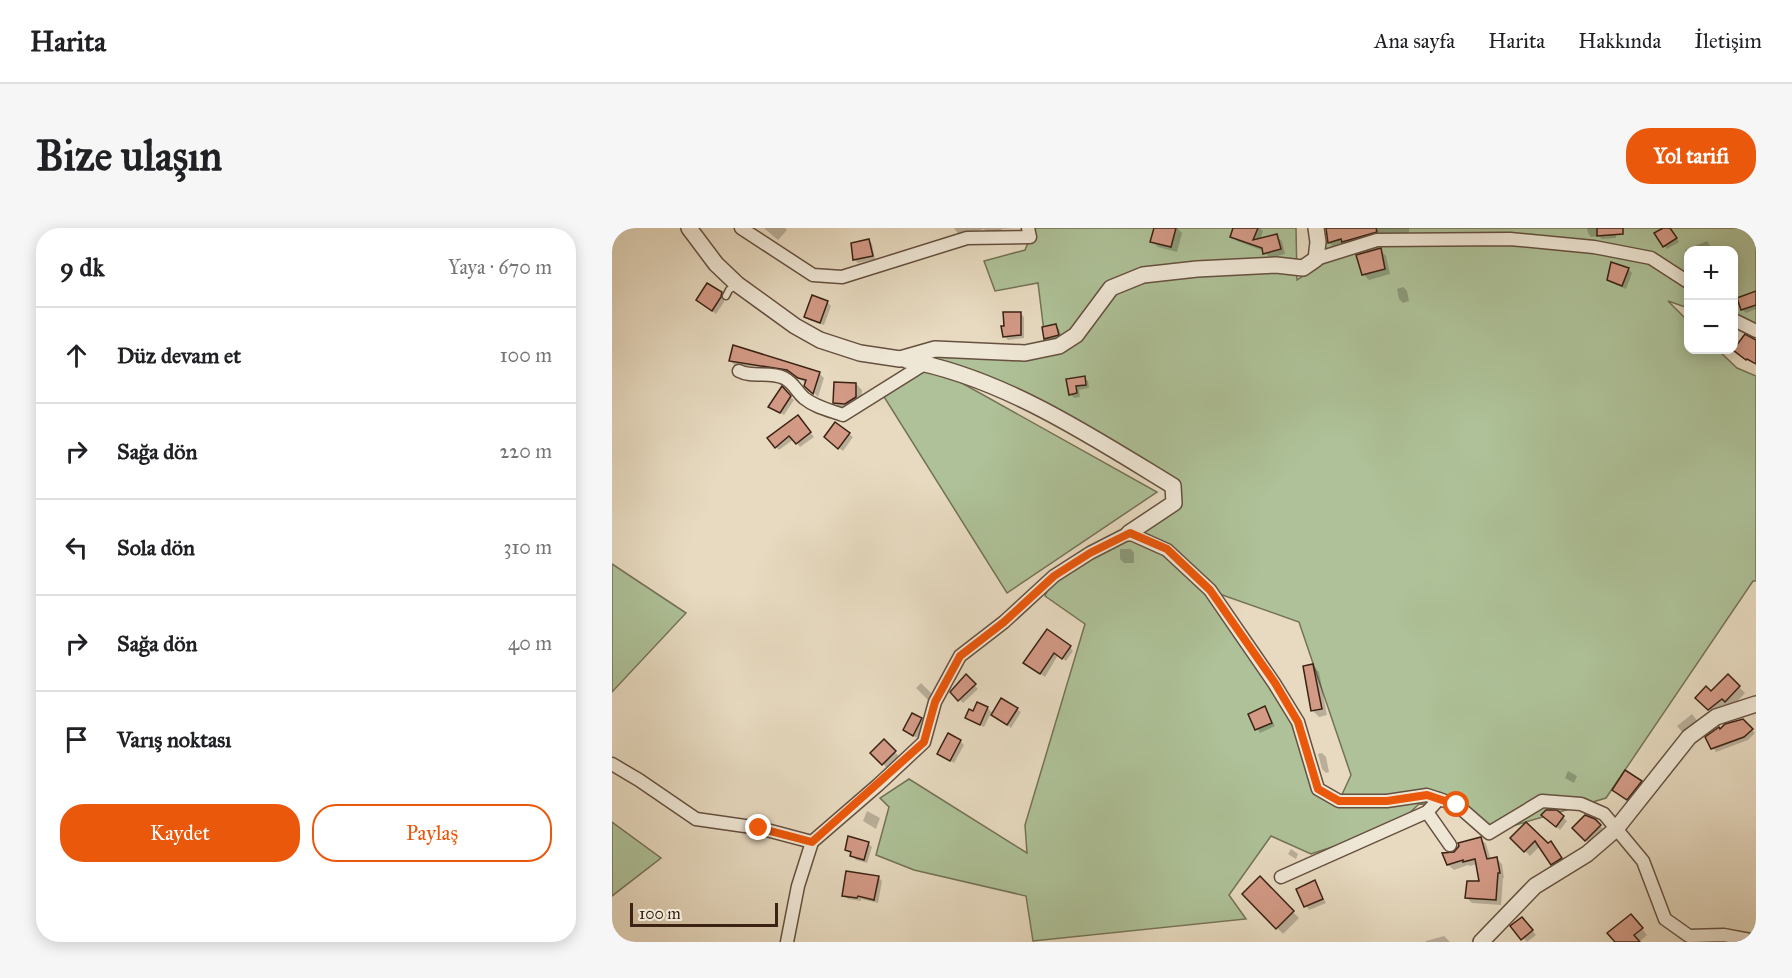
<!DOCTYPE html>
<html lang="tr">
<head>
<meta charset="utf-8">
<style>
	:root { --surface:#fff; --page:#f6f6f6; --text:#202124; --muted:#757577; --line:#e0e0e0; --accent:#ea580c }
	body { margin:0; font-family:"IM FELL Great Primer",serif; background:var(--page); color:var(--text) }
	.controls { position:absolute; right:18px; top:18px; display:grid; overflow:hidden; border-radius:12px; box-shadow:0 3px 15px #0003 }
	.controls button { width:54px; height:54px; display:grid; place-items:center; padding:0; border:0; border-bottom:2px solid var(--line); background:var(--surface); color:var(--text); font:30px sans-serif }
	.scale { position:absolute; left:18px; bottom:15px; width:148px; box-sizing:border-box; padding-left:6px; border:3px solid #3b2214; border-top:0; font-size:16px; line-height:21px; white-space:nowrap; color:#3b2214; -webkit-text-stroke:4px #efe7d6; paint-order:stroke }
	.stop { position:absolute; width:18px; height:18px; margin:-14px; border:4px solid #ea580c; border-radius:50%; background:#fff }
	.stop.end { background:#ea580c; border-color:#fff; box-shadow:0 2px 6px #0008 }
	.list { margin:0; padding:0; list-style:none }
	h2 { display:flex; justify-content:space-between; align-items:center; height:78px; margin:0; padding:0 24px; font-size:26px }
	h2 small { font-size:20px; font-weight:400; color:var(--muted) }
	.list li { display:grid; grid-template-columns:39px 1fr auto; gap:18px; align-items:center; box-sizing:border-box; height:96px; padding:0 24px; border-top:2px solid var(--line) }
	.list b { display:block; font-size:22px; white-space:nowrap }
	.list em { font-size:20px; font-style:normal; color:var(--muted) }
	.actions { display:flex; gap:12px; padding:18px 24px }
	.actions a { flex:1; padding:14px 0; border:2px solid var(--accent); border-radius:24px; text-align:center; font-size:21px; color:var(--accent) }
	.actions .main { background:var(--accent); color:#fff }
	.icon { flex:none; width:33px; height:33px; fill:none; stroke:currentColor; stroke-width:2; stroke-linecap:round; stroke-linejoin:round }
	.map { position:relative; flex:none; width:1144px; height:714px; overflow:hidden; border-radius:24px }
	header { display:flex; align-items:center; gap:36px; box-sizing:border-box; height:84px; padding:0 30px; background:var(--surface); border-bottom:2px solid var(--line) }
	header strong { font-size:28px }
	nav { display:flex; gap:33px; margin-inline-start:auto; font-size:21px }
	.intro { display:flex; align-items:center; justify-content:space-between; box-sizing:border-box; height:144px; padding:0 36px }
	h1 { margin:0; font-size:42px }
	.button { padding:15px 27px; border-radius:24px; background:var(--accent); color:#fff; font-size:21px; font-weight:700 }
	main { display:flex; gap:36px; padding:0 36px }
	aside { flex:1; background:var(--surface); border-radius:24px; box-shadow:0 3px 15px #0003 }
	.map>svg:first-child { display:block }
</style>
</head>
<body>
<header>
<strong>Harita</strong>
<nav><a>Ana sayfa</a><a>Harita</a><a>Hakkında</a><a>İletişim</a></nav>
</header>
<div class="intro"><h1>Bize ulaşın</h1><a class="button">Yol tarifi</a></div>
<main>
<aside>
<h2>9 dk<small>Yaya · 670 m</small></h2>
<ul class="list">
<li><svg class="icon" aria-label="ahead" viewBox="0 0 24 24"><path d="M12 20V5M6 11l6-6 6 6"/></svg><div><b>Düz devam et</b></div><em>100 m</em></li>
<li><svg class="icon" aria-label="right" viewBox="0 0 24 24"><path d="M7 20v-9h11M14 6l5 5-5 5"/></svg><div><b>Sağa dön</b></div><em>220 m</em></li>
<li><svg class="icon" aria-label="left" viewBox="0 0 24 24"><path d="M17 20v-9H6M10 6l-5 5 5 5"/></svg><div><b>Sola dön</b></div><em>310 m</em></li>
<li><svg class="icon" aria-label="right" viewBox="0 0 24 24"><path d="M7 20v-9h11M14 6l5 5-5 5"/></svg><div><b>Sağa dön</b></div><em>40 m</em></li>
<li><svg class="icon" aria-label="arrive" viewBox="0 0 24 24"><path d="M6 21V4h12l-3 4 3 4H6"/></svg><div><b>Varış noktası</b></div></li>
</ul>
<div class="actions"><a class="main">Kaydet</a><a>Paylaş</a></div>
</aside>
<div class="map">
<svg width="1144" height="714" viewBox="0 0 1144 714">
	<rect width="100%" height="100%" fill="#e7dac0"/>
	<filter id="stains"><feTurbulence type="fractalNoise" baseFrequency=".00333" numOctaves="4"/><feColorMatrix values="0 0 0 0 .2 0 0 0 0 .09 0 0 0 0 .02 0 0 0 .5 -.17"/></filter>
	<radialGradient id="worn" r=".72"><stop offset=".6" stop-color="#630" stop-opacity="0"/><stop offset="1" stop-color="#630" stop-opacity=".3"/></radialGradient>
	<g fill="#aec198" stroke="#747256" stroke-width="1.5" fill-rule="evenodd">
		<path d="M422,0h262l1,52 36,-23 -17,2 -5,-31h445v107l-22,-9v-76h-46v58l-20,-7 20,20v29h30l19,18 19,8v205h-3l-147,217 -117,35 -32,-28 -38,-1 -23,22 -85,28 -40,-18 -42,59 17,24 -213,22 -7,-45 -112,-26 -38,-15 13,-48 -9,-9 29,-19 118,74 -2,-28 60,-201 -40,-28 9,-20 75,-43 28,11 -19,-17 36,-24 -1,-17 -119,-69 -138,-62 130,-7 -8,-65 -43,8 -11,-30 41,-11zM599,363l88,31 52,153 -12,26 -21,-12 -20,-67z"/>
		<path d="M314,135l231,129 -150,101 -126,-201z"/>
		<path d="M0,336l74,49 -74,79z"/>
		<path d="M0,594l49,36 -49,38z"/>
	</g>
	<g fill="#0003">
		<path d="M152,0h21l2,2 -9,10z"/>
		<path d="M342,0h66l-18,1v5h-13l-5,-5 -25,6z"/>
		<path d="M543,0h22l5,5 -5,19 -19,-5 -6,-6z"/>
		<path d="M622,0h26l3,3 -3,9 16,-4 6,5 3,13 -15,4 -6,-7 -27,-10 -5,-5z"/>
		<path d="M715,0h82v7l-62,10 -2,-2 -12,3 -4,-3z"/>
		<path d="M975,0h28l1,10 -14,1 -3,-3 -8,1 -3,-4z"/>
		<path d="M1054,0l6,2 7,12 -12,7 -3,-3z"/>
		<path d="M257,12l3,4 3,15 -17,4 -4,-4z"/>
		<path d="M1095,13l6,9h-25v8l-3,-8z"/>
		<path d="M768,22l6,6 4,18 -21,6 -6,-6z"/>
		<path d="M1016,41l4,4 -6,16 -14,-6 -4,-4z"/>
		<path d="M791,59l4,4 2,10 -6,2 -4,-4 -2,-10z"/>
		<path d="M1143,65l1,16 -10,4 -4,-4z"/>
		<path d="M109,66l4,4 -1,4 -8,12 -19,-14z"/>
		<path d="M215,74l4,4 -7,19 -14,-5 -4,-4z"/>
		<path d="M409,86l3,3v21l-16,2 -4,-4z"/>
		<path d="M443,98l4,3 3,9 -13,4 -3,-4z"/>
		<path d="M118,133l89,12 5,5 -6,19 -12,-12v-2l-13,-8 -58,-10z"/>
		<path d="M472,150l4,3 1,7 -10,2 1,7 -6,1 -4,-4 -2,-14z"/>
		<path d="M244,156l6,6 -1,13 -10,7 -10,-1 -6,-6z"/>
		<path d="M170,161l12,11 -10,15 -14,-8z"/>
		<path d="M189,192l13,17 -14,10 -6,-8 -15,11 -3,-3z"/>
		<path d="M237,206l4,3 -10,14 -13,-10z"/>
		<path d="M508,321h11l3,4v10h-10l-4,-4z"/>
		<path d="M458,419l3,4 -7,10 -8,-6 -13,22 -20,-14z"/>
		<path d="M701,438l6,6 8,43 -8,2 -6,-6z"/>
		<path d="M1116,448l17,17 -13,14 -3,-3 -14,11 -18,-17 14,-5z"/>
		<path d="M354,449l12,12 -15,14 -11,-11z"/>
		<path d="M309,455l12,12 -5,5 -12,-12z"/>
		<path d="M366,476l10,4 5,6 24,-5 4,3 -10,16 -20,-15 -7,14 -17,-9 7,-5z"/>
		<path d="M653,480l10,18 -15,7 -10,-18z"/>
		<path d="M1080,486l7,9 -15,11 -7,-8z"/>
		<path d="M309,492l4,3 -8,15 -13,-9z"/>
		<path d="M1130,492l13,13 -7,7 -32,12 -9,-15z"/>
		<path d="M272,513l15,15 -12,12 -15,-15z"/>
		<path d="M348,513l4,4 -10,18 -15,-9z"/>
		<path d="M710,525l4,4 3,15 -3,1 -4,-4 -4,-15z"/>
		<path d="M956,543l9,5 -3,7 -9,-5z"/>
		<path d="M1029,554l6,6 -14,17 -19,-15z"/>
		<path d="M255,583l13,7 -4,11 -13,-8z"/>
		<path d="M945,584l10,9 -7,9 -13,-12z"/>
		<path d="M983,592l9,10 -15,13 -15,-15z"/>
		<path d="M914,596l21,21 4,-2 15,20 -9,6 -17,-23 -10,10 -18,-18z"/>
		<path d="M869,611l5,5 5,16 6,-1 5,5 2,14h-1l-2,27 -29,-2 -5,-5 14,-15 -4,-19 -7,2 -2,-1 -14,5 -6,-5 -3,-11h10z"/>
		<path d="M256,615l4,4 -5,16 -11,-3 -6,-7 8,2 -12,-5z"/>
		<path d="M679,621l7,5 -2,5 -8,-5z"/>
		<path d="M267,650l3,3 -4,22 -17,-4v2l-13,-2 -4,-4z"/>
		<path d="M648,651l39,39 -16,16 -39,-40z"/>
		<path d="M703,654l11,21 -17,7 -11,-20z"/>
		<path d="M1024,693l11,14 -8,7h-22z"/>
		<path d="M914,694l10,13 -9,7 -15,-15z"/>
		<path d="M832,708l6,6h-24v-1z"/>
	</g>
	<g fill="#d39a86" stroke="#3b2214" stroke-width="1.5">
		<path d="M542,0h22l-5,19 -21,-5z"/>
		<path d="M621,0h25l-5,12 24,-6 4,15 -18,5 -1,-6 -32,-11z"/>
		<path d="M714,0h50l1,4 -35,10 -1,-3 -13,4z"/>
		<path d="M985,0h26v6l-26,2z"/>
		<path d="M1051,0h7l7,10 -14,9 -9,-14z"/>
		<path d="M257,11l4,17 -20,4 -2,-17z"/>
		<path d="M769,20l4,21 -23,6 -6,-20z"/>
		<path d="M999,34l18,6 -7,18 -15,-6z"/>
		<path d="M95,55l15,9 -1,5 -9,14 -16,-11z"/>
		<path d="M1144,63v14l-15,5 -4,-12z"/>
		<path d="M200,67l16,6 -8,22 -16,-6z"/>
		<path d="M391,84h18v23l-18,2 -2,-11h3z"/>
		<path d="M444,96l3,11 -15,4 -2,-12z"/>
		<path d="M1133,106l11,6v24l-9,-5 -1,1 -13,-10z"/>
		<path d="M121,117l87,27 -7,22 -9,-8 2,-6 -8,-2 -11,-8 -58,-9z"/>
		<path d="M473,148l1,9 -10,1 1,7 -8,2 -3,-16z"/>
		<path d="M222,154l22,1v14l-11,7 -12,-1z"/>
		<path d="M170,158l9,10 -11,17 -12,-6z"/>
		<path d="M186,187l13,17 -15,12 -7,-8 -14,12 -8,-10z"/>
		<path d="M223,194l15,11 -12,16 -14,-12z"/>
		<path d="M435,401l24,17 -9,13 -8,-6 -14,21 -17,-11z"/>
		<path d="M701,436l9,45 -11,2 -8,-45z"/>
		<path d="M354,446l10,10 -18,17 -8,-9z"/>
		<path d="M1116,446l12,12 -15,16 -3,-3 -14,11 -13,-12 11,-12 5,5z"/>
		<path d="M389,470l17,10 -11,17 -16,-10z"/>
		<path d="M365,474l11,5 -8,18 -15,-7 4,-9 4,2z"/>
		<path d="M653,478l7,17 -17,7 -7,-16z"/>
		<path d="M300,485l10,5 -9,18 -10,-6z"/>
		<path d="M1131,491l10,10 -9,8 -33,12 -6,-12 14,-10 1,2 5,-5z"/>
		<path d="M336,505l13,7 -11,21 -13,-7z"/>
		<path d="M272,511l12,12 -14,14 -12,-12z"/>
		<path d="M1013,542l17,11 -15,19 -15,-10z"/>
		<path d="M934,582h11l7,6 -8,11 -15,-12z"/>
		<path d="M973,587l10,4 6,6 -16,16 -13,-13z"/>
		<path d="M914,594l22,21 3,-2 11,17 -11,7 -16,-24 -11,11 -14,-14z"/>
		<path d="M236,608l21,6 -5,18 -14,-4 1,-4 -6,-2z"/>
		<path d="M869,609l6,22 10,-2 3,16h-2l-2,27 -31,-2 2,-17h12l-4,-22 -12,3v-2l-16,5 -5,-12 12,-1 5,-6 -1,-3z"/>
		<path d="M234,643l33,5 -5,24 -16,-4 -1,2 -15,-2z"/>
		<path d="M648,648l34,35 -18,18 -34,-35z"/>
		<path d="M703,652l8,19 -19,8 -8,-18z"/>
		<path d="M1019,686l12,14 -9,7 6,7h-25l-8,-9z"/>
		<path d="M910,689l11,13 -12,10 -11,-14z"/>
	</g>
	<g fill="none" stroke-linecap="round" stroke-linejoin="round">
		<g stroke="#66503f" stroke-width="9">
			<path id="service" d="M114,68l3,-6 8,-6"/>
		</g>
		<g stroke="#66503f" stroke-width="15">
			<g id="minor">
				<path d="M129,0l72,47 29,2 125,-39 63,-1 -2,-9"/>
				<path d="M704,31l61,-19 133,-1 84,8 57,11 37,24"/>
				<path d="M1122,92l22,11"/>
				<path d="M127,143c13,7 31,0 45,7 10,5 12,13 20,20 11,9 25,12 39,17l83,-52"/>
				<path d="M0,536l27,16 57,39 63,9 53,14 66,-57 46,-43 11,-40 25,-46 44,-34 50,-46 36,-23 39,-20 38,17 43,40 64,93 24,39 20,67 21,12h48l40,-6 30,10 32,28 53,-32 39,3 23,10 39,47 22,58 24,17 35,-1 32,6"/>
				<path d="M815,584l23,33"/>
				<path d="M669,649l146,-65 12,-13"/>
				<path d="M175,714l11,-56 14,-44"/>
			</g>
		</g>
		<g stroke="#66503f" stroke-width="18">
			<g id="tertiary">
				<path d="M77,0l27,36 21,20 58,42 25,14 40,13 40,6 35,-10 90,4 34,-7 17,-11 35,-47 32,-13 54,-6 79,-4 27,3 13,-9 2,-17 -2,-14"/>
				<path d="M294,132c96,17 185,76 267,126l1,17 -45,30"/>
				<path d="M869,714l54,-56 52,-32 29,-25 73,-92 27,-20 40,-13"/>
			</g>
		</g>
		<use href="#service" stroke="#efe7d6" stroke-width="6"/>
		<use href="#minor" stroke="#efe7d6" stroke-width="12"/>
		<use href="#tertiary" stroke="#efe7d6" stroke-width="15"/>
	</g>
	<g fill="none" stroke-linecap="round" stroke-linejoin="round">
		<path stroke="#ea580c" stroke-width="8" d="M147,600l53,14 112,-100 11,-40 25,-46 44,-34 50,-46 36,-23 40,-20 37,16 43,41 65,93 23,39 20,67 21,12h48l40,-6 30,10"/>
	</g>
	<rect width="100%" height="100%" filter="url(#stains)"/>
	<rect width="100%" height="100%" fill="url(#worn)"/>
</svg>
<div class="controls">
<button>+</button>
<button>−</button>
</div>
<div class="scale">100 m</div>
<div class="stop" style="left:845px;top:577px"></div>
<div class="stop end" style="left:147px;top:600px"></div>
</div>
</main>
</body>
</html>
